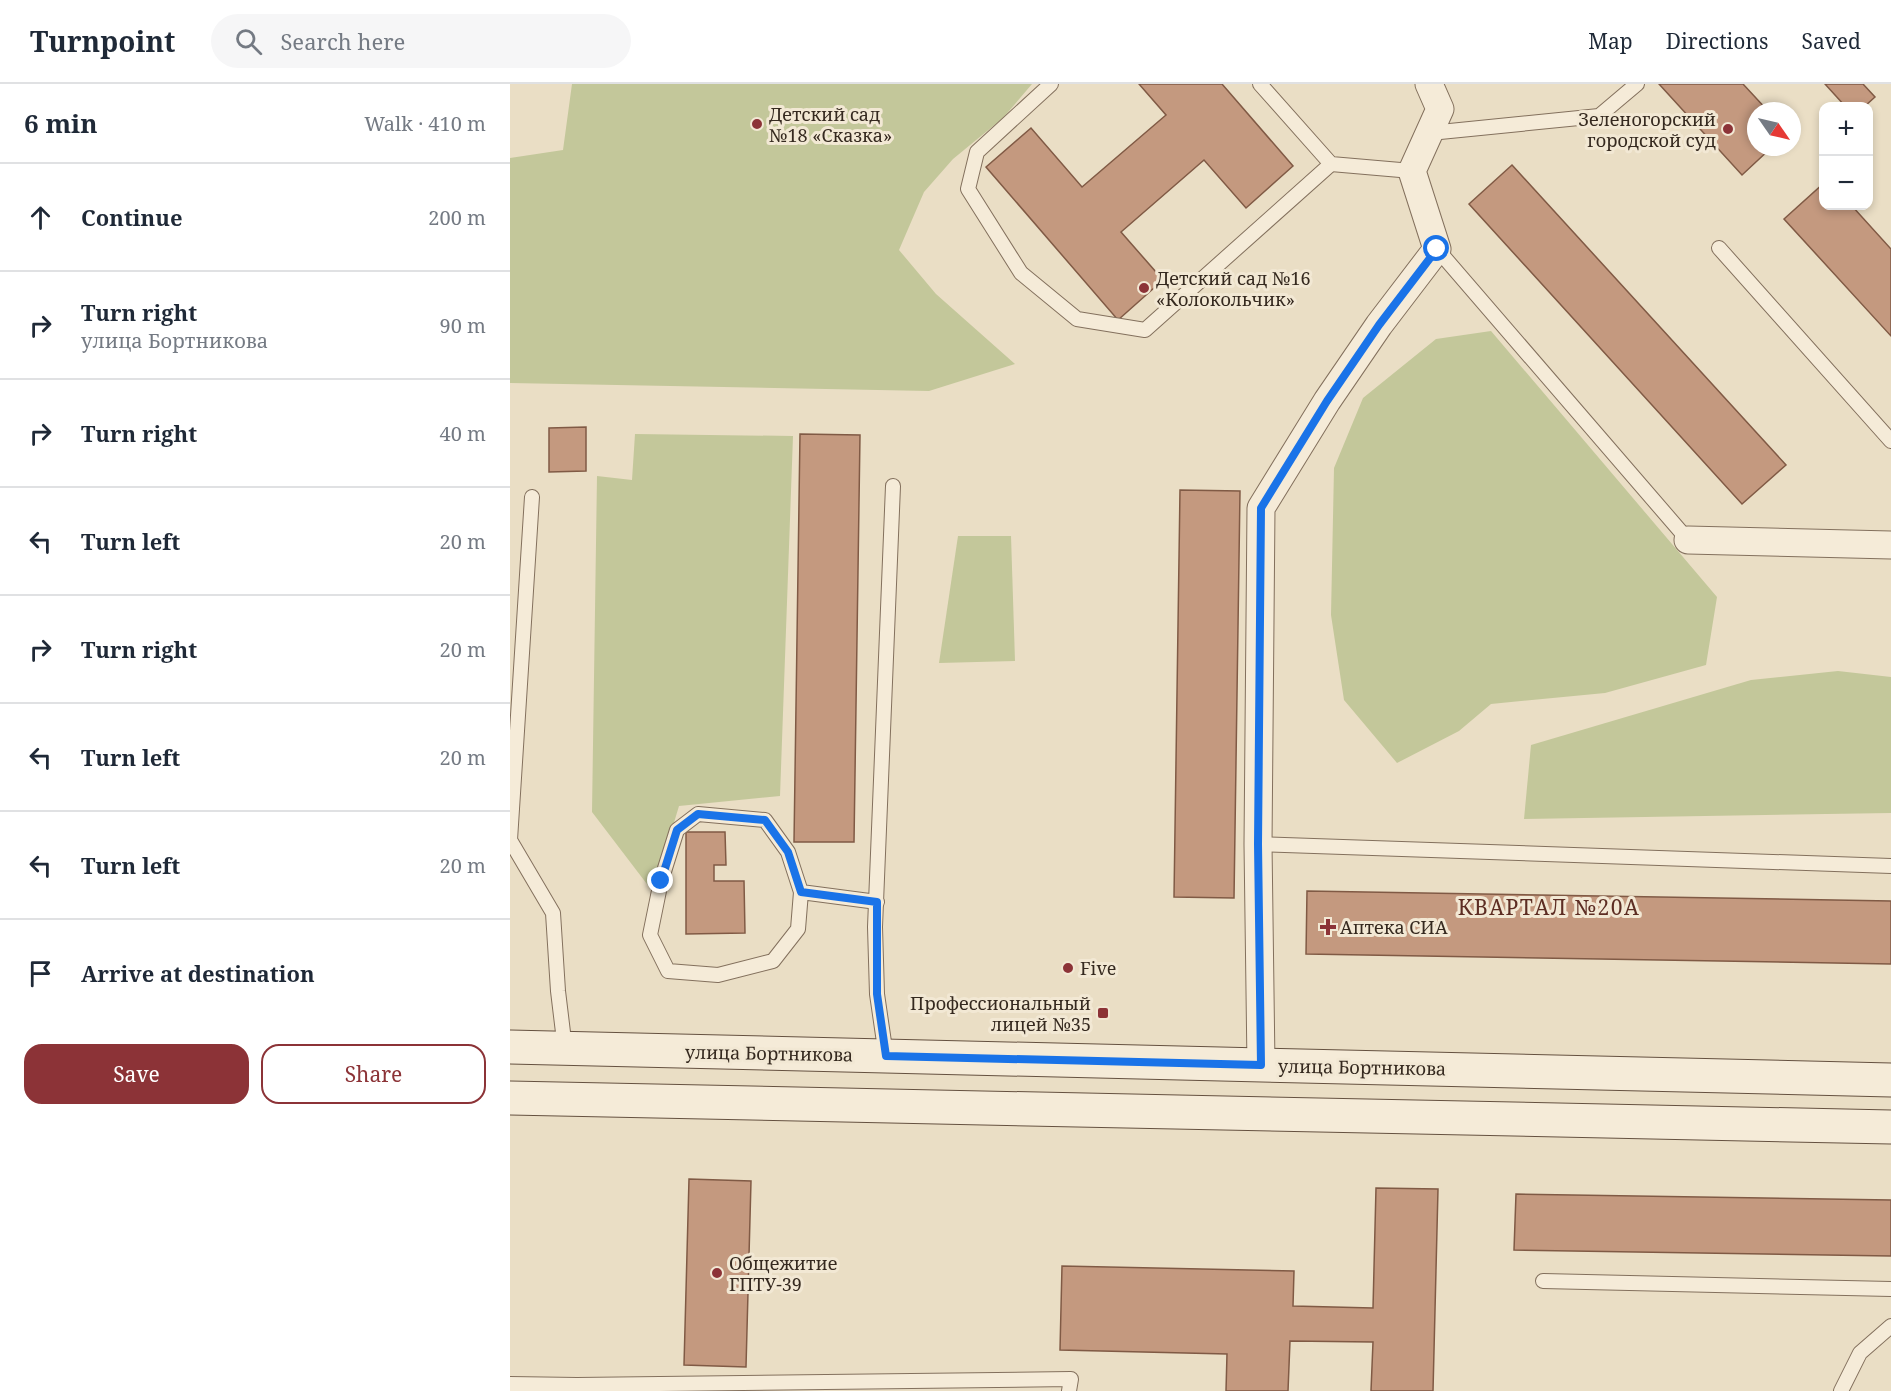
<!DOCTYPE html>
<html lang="en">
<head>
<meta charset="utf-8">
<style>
	:root { --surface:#fff; --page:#f6f6f7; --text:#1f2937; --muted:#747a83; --line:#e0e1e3; --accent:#8c3337 }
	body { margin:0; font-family:"Noto Serif",serif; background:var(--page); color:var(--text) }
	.controls { position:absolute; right:18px; top:18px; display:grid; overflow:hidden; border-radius:12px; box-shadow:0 3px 9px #0003 }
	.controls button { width:54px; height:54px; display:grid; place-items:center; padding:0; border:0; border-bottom:2px solid var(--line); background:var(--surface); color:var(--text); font:30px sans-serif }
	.compass { position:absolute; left:1237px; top:18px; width:54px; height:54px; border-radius:50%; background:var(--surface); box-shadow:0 3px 9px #0003; rotate:124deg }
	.stop { position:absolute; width:18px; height:18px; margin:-14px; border:4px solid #1a73e8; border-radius:50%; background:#fff }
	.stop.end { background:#1a73e8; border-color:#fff; box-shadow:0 2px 6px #0008 }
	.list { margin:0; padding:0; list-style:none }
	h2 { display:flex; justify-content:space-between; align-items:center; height:78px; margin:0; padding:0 24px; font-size:26px }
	h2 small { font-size:20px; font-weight:400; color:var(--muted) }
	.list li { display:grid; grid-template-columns:39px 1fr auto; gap:18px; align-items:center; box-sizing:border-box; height:108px; padding:0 24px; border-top:2px solid var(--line) }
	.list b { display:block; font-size:22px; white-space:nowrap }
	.list p { margin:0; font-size:20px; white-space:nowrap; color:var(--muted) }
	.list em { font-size:20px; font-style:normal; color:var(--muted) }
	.actions { display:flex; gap:12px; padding:18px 24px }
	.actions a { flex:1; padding:14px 0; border:2px solid var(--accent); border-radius:18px; text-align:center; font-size:21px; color:var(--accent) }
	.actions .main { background:var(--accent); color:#fff }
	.icon { flex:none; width:33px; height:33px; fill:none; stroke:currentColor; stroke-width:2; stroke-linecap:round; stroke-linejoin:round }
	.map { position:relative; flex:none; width:1381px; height:1307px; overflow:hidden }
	header { display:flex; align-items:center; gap:36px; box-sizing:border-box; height:84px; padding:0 30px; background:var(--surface); border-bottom:2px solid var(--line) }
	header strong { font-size:28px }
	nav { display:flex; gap:33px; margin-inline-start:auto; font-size:21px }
	.search { width:420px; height:54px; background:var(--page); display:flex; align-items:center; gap:15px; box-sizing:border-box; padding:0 21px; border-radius:33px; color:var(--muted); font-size:22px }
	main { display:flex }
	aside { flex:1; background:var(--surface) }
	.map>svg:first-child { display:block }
</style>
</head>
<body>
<header>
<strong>Turnpoint</strong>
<div class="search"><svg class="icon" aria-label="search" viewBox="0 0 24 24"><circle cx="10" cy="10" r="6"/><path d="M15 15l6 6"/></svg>Search here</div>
<nav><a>Map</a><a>Directions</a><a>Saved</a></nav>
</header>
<main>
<aside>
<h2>6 min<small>Walk · 410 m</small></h2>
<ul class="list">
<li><svg class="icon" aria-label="ahead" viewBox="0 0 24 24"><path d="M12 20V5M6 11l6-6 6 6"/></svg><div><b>Continue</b></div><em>200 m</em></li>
<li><svg class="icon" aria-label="right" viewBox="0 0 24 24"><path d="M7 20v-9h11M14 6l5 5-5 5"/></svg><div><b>Turn right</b><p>улица Бортникова</p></div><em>90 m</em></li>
<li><svg class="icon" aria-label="right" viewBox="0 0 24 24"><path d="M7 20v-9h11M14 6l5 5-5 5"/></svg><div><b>Turn right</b></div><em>40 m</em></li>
<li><svg class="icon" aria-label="left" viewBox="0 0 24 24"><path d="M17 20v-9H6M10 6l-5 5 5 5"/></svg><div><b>Turn left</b></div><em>20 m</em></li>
<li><svg class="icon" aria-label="right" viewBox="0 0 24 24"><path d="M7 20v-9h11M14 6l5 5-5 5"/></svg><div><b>Turn right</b></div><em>20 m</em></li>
<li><svg class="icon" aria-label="left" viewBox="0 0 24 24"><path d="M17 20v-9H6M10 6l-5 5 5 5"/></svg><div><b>Turn left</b></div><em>20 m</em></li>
<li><svg class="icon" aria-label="left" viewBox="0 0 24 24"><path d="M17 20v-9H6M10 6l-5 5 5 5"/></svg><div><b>Turn left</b></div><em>20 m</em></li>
<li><svg class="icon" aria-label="arrive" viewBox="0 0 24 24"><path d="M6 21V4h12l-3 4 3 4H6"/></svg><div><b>Arrive at destination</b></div></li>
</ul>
<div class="actions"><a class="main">Save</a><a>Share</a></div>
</aside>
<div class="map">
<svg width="1381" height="1307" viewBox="0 0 1381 1307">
	<rect width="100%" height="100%" fill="#eadec5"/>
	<g fill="#c3c79a">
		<path d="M62,0h460l-29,34 -50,41 -29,33 -25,58 37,44 79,70 -86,27 -419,-8v-225l53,-8z"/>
		<path d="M981,247l226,266 -11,68 -101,28 -114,11 -32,27 -62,32 -53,-63 -13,-85 3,-147 29,-70 73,-59z"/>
		<path d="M125,350l158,2 -13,360 -101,10 -26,86 -61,-80 5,-336 35,4z"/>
		<path d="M448,452h53l4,125 -76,2z"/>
		<path d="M1328,587l53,6v136l-367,6 7,-74 220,-65z"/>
	</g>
	<g fill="#c4997f" stroke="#805a45" stroke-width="1.5">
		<path d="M629,0h83l71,82 -47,42 -42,-48 -83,72 42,48 -45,40 -132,-153 45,-39 51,59 84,-72z"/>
		<path d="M1149,0h84l25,27h-12v36h16l-30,28z"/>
		<path d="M1315,0h38l12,13 -10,9h-20z"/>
		<path d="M1002,81l274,300 -44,39 -273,-300z"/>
		<path d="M1314,99v23h28l39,43v87l-107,-117z"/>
		<path d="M76,343v44l-37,1v-44z"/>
		<path d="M290,350l60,1 -6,407h-60z"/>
		<path d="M670,406l60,1 -6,407 -60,-1z"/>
		<path d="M176,748h39l1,33h-12v16h30l1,52 -59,1z"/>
		<path d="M797,807l584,10v63l-585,-10z"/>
		<path d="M179,1095l62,2 -5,186 -62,-2z"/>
		<path d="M866,1104l62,1 -5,202h-62l2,-49 -83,-1 -2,50h-62l1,-37 -167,-4 2,-84 232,5 -1,35 80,2z"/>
		<path d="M1006,1110l375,6v56l-377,-6z"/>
	</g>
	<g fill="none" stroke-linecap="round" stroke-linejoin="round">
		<g stroke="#83705d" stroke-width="16">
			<g id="lane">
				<path d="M541,0l-74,68 -9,37 53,84 56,46 68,11 186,-166"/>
				<path d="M750,0l71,80 81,7"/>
				<path d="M920,49l169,-17 38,-32"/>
				<path d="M1209,164l172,193"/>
				<path d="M927,165l251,291"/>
				<path d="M22,413l-22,343 43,73 5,78 7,58"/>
				<path d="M748,760l633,22"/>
				<path d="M291,808l-3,37 -25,32 -55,14 -50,-4 -18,-36 11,-54 16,-51 21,-16 67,6 23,32 13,40 76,10"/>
				<path d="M376,972l-9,-62 -2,-67 18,-441"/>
				<path d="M1033,1197l348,8"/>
				<path d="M0,1300l67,1 494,-6 -2,12"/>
				<path d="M1331,1307l19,-38 31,-27"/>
			</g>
		</g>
		<g stroke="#83705d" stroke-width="29">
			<g id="street">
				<path d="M1178,456l203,5"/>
				<path d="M751,981l-3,-221 3,-336 66,-107 52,-76 58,-76 -25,-78 28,-62 -11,-25"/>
			</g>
		</g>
		<g stroke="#655140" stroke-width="35">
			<g id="secondary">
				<path d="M0,963l1381,33"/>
				<path d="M0,1014l1381,29"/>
			</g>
		</g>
		<use href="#lane" stroke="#f5ebd8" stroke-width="14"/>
		<use href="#street" stroke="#f5ebd8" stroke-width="27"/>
		<use href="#secondary" stroke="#f5ebd8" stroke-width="33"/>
	</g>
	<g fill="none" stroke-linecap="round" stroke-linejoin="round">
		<path stroke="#1a73e8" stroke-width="8" d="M151,797l16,-51 21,-16 67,6 23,32 13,40 76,10v92l9,62 375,9 -3,-221 3,-336 66,-107 52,-76 58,-76"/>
	</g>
	<g fill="#8c3337" stroke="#f2e8d4" stroke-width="2">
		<circle cx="247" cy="40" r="6"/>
		<circle cx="1218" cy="45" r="6"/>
		<circle cx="634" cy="204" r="6"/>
		<path d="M815 834h6v6h6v6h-6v6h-6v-6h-6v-6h6z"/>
		<circle cx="558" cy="884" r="6"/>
		<rect x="587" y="923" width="12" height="12" rx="3"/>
		<circle cx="207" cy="1189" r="6"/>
	</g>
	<g text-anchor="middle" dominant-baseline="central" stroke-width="6" stroke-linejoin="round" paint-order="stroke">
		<g font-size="18" fill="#35291f" stroke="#f2e8d4" text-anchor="start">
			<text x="259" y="30">Детский сад<tspan x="259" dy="21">№18 «Сказка»</tspan></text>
			<text x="1206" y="35" text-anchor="end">Зеленогорский<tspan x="1206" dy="21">городской суд</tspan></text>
			<text x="646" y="194">Детский сад №16<tspan x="646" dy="21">«Колокольчик»</tspan></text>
			<text x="830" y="843">Аптека СИА</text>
			<text x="570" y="884">Five</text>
			<text x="581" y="919" text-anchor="end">Профессиональный<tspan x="581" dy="21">лицей №35</tspan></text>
			<text x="219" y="1179">Общежитие<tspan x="219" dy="21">ГПТУ-39</tspan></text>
		</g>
		<g font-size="18" fill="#35291f" stroke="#f2e8d4">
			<text transform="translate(259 969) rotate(1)">улица Бортникова</text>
			<text transform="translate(852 983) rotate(1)">улица Бортникова</text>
		</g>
		<g font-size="21" letter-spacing="1.5" fill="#5d2d23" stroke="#f2e8d4">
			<text x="1039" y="823">КВАРТАЛ №20А</text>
		</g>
	</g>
</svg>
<div class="controls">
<button>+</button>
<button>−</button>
</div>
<svg class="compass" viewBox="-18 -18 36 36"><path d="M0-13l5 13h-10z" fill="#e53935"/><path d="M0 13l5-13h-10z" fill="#747a83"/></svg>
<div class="stop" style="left:927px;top:165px"></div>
<div class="stop end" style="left:151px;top:797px"></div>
</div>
</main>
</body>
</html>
